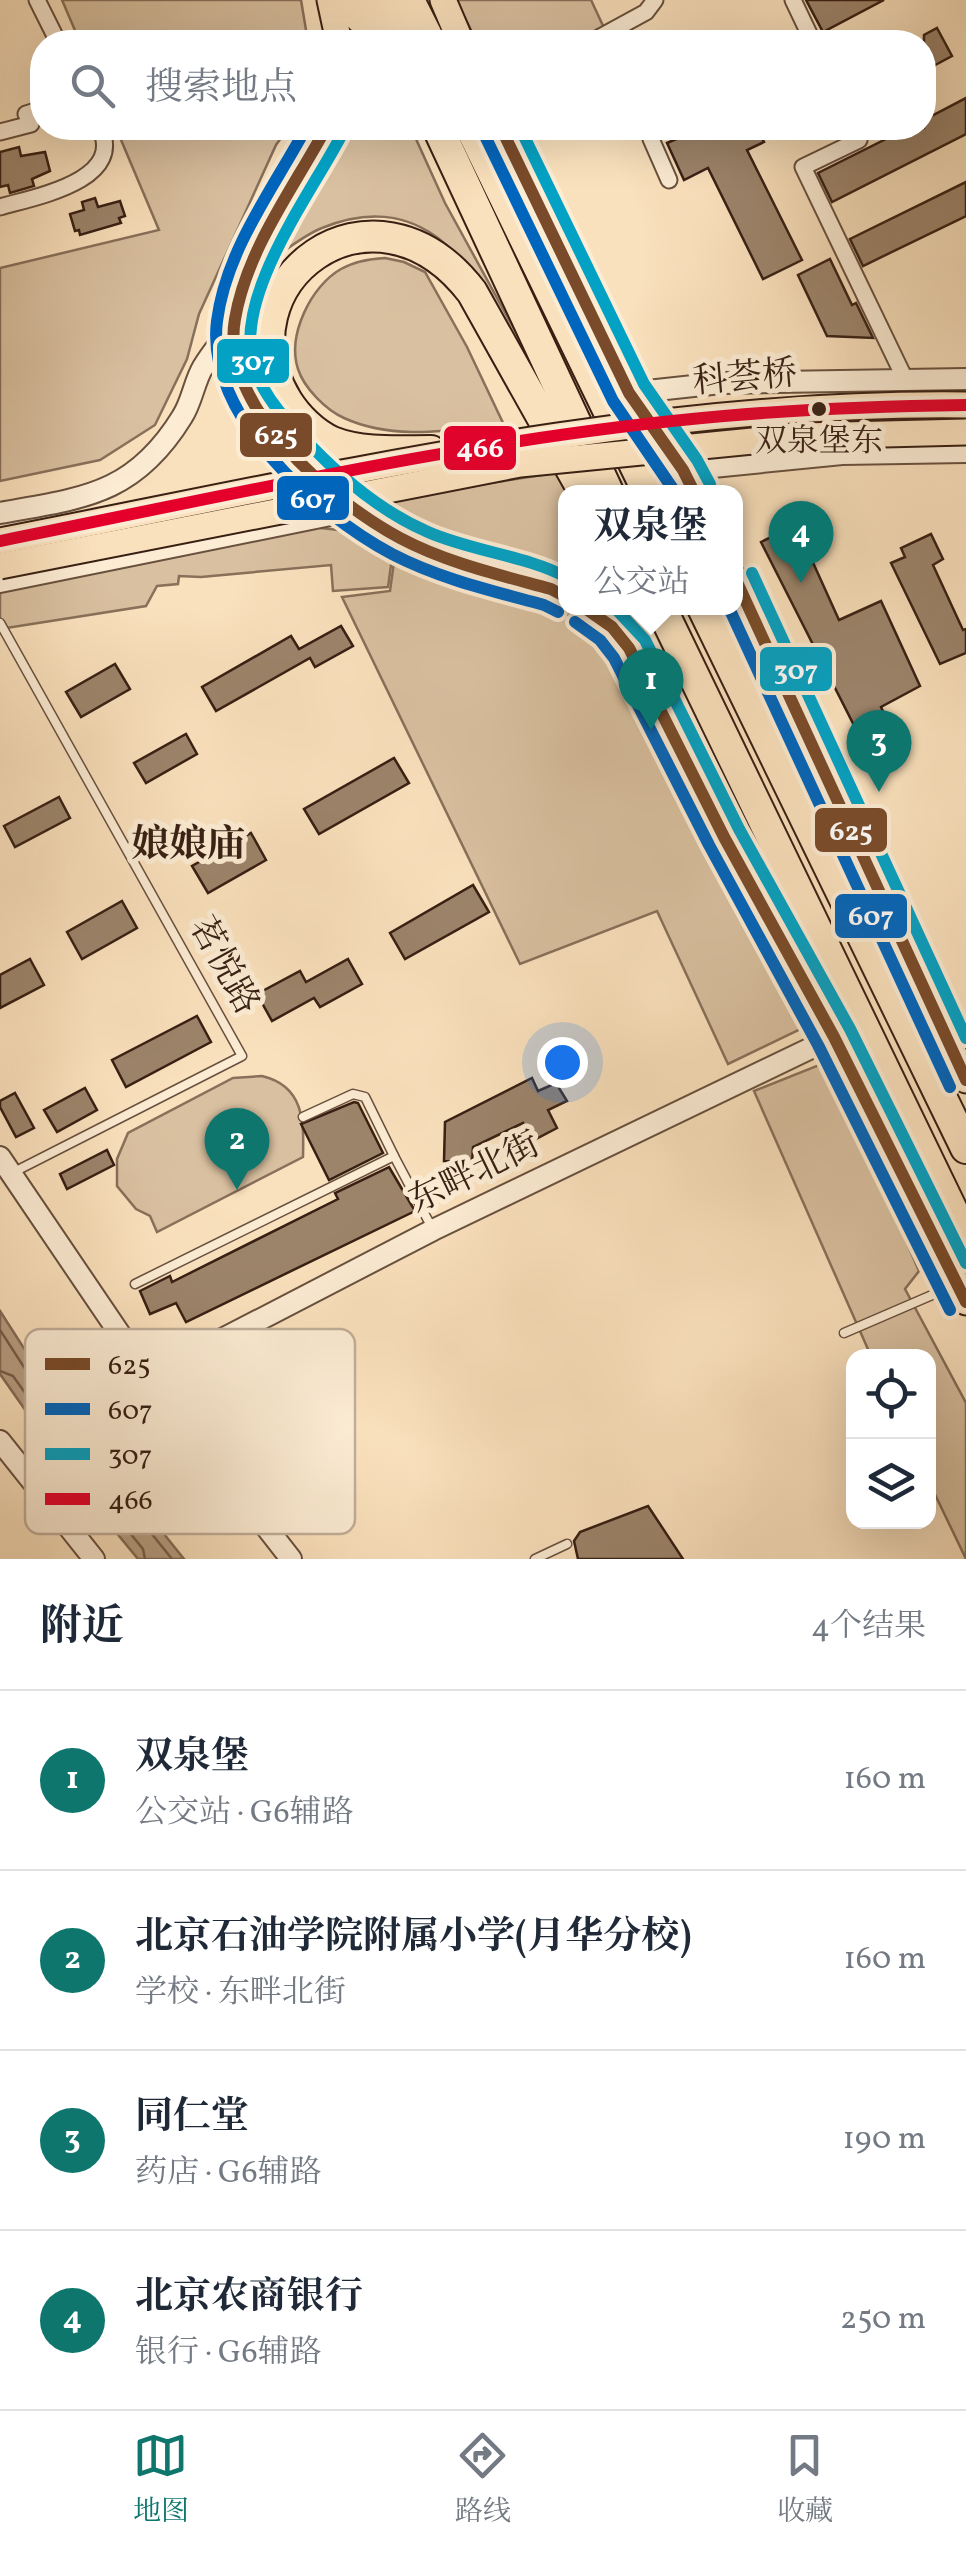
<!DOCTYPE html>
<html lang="zh">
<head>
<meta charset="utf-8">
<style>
	:root { --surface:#fff; --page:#f2f2f3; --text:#1f2937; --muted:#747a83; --line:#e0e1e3; --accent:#0f766e }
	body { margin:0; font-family:Vollkorn,"Noto Serif SC",serif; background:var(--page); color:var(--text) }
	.controls { position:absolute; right:30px; bottom:30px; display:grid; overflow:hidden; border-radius:20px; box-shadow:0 10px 40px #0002 }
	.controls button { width:90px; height:90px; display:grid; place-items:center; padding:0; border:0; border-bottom:2px solid var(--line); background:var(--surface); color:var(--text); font:50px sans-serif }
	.you { position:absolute; left:562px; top:1062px; width:35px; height:35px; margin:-25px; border:8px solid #fff; border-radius:50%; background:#1a73e8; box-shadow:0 0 0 15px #1a73e833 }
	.badge { display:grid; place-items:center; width:65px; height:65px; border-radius:50%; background:var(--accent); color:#fff; font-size:32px; font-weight:700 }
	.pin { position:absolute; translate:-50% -82px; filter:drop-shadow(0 2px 5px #0008) }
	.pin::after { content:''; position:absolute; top:52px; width:35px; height:30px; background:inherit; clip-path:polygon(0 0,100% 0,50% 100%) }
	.popup { position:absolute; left:558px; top:485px; width:185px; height:130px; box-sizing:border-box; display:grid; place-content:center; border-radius:20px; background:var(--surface); filter:drop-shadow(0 2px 8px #0005); font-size:32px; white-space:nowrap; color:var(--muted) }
	.popup b { font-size:38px; color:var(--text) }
	.popup::after { content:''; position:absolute; left:50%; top:100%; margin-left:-20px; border:20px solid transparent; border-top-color:var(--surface) }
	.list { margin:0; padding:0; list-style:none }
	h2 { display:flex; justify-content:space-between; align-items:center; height:130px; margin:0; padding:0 40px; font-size:42px }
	h2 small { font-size:32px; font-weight:400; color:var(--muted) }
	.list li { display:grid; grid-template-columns:65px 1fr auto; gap:30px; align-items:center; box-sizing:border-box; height:180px; padding:0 40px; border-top:2px solid var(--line) }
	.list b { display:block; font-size:38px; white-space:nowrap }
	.list p { margin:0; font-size:32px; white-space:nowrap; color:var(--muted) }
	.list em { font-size:32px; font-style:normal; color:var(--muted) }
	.icon { flex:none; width:55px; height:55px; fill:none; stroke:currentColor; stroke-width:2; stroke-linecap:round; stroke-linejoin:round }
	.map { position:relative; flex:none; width:966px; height:1559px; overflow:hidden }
	.search { position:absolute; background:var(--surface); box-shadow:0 10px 40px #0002; left:30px; right:30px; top:30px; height:110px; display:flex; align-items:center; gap:25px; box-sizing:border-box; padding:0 35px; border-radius:40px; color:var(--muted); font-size:38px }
	.sheet { height:850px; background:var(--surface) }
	nav { display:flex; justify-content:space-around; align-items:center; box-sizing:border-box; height:140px; border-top:2px solid var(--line); background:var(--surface); font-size:28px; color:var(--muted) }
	nav a { display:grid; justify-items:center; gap:5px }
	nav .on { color:var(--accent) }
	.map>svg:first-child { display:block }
</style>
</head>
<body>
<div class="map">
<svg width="966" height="1559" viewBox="0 0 966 1559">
	<rect width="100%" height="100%" fill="#fae1bd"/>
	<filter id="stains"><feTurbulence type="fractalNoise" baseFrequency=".002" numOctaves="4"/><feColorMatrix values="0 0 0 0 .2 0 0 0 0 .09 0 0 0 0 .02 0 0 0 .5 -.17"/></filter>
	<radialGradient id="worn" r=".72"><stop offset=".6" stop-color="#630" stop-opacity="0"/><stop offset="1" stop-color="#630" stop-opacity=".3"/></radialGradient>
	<g fill="#d9c0a0" stroke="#88705a" stroke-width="2.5">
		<path d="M62,0h239l7,42h-228z"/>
		<path d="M456,0h135l14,30 -25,12h-103z"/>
		<path d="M116,128h172l-12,17 -77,169 -12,45 -32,66 -55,35 -100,21v-213l159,-38z"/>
		<path d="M345,128h66l34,75 102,186 -5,3c-50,-86 -95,-215 -220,-164 -18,7 -36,22 -52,33l40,-64z"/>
		<path d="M385,258l19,4 21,10 42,75 37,78c-52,5 -110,16 -160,-7 -18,-8 -40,-30 -46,-49 -11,-34 13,-83 43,-100 14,-8 28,-10 44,-11z"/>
		<path d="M561,472l11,20h-6v91l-152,-52 -47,-29z"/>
		<path d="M312,527l35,4 45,27 -4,29 -55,4 -2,-26 -130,12 -22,-1 -1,8 -21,2 -11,20 -146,23v-39z"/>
		<path d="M394,562l173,52 40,39 202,372 -81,39 -71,-153 -137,53 -178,-367 48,-6z"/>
		<path d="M829,1061l90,210 -14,18 61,114v156l-37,-77 -1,-126h-57l-117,-265z"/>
		<path d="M262,1076c42,10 42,45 41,81l-146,75 -7,-16 -14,-7 -19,-23v-27l11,-26 105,-55z"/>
	</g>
	<path fill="#b89f83" stroke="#846c56" stroke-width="2.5" d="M0,1311l59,92 125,156h-46l-56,-68 -82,-117z"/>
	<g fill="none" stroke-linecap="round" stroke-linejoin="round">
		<g stroke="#785f4b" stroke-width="2.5">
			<path d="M0,1330l51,79 121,150"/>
			<path d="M0,1371l13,5 77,108 53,65 2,10"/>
		</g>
	</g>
	<g fill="#9c846b" stroke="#371f13" stroke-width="2.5">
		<path d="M806,0h78l-61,32z"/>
		<path d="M937,28l15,28 -28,15v-36z"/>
		<path d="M966,98v36l-134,68 -14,-29 90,-45h16v-8z"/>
		<path d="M702,128h54l8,14 -17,8 55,110 -39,19 -55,-111 -24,12 -17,-37z"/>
		<path d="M19,147l2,9 24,-4 5,19 -18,8 2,7 -24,7 -2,-8 -8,2v-35z"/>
		<path d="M966,182v34l-103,50 -13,-27z"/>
		<path d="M95,198l3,9 22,-6 5,15 -6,2 2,5 -41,12 -1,-5 -4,1 -5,-17 14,-4 -2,-8z"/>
		<path d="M830,259l22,46 4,-2 17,35 -46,-2 -29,-61z"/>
		<path d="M796,525l43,95 42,-19 39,85 -39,21 12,26 -28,14 -104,-205z"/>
		<path d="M931,534l12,25 -10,6 30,65 3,-1v24l-26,11 -49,-101 14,-6 -4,-9z"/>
		<path d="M341,626l12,20 -38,21 -5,-9 -94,53 -14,-24 89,-51 8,13z"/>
		<path d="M115,664l15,25 -49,28 -15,-25z"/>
		<path d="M186,734l11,20 -51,29 -12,-20z"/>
		<path d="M394,758l15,25 -90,51 -15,-25z"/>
		<path d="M59,797l11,21 -55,29 -11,-21z"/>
		<path d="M251,833l15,27 -58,33 -16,-27z"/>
		<path d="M473,885l16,27 -84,47 -15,-26z"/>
		<path d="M122,901l15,27 -55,31 -15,-27z"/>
		<path d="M30,959l14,26 -44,23v-33z"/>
		<path d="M348,959l14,25 -42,23 -6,-9 -42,23 -15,-27 43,-23 6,11z"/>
		<path d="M197,1016l14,26 -85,45 -14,-27z"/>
		<path d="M532,1078l6,13 18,-8 11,18 -19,9 9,18 -25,13 -9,-18 -50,24 -1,16 -28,-2 1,-39z"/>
		<path d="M85,1088l12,22 -40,22 -13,-22z"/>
		<path d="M15,1093l19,35 -18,9 -16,-30v-6z"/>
		<path d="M354,1102l4,1 25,50 -54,27 -28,-56z"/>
		<path d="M107,1150l7,15 -47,24 -7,-15z"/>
		<path d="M389,1167l26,44 -229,111 -10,-19 -26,11 -10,-23 30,-15 2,6 166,-83 -3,-6z"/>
		<path d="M648,1506l35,53h-105l-4,-18 6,-9z"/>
	</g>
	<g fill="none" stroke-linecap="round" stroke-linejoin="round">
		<g stroke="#68503e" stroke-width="11">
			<g id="service">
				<path d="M511,138l32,-10"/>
				<path d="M0,623l242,433 -228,116"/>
				<path d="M303,1117l50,-23 12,3 29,59"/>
				<path d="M135,1284l259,-128 37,70"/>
				<path d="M844,1333l109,-47"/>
				<path d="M535,1559l32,-15"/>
			</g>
		</g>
		<g stroke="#68503e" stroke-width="19">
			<g id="minor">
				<path d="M37,0l21,42"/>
				<path d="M793,0l20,42"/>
				<path d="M591,42l55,-30 9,-12"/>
				<path d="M652,128l-1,11 18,41"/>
				<path d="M853,128l6,12 -56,27 102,212"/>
				<path d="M0,132l31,-8 -5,-10 16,-5"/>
				<path d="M0,207c34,-10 126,-26 100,-79"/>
			</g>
		</g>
		<g stroke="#68503e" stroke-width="24">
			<g id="tertiary">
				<path d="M629,393l92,-10 245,-4"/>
				<path d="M683,470l159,-16 124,-2"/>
				<path d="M0,513c83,-15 134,-18 182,-96 10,-15 12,-35 21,-50 9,-15 21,-29 32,-44"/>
				<path d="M0,582l355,-72"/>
				<path d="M0,1157l149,220 142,182"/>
				<path d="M149,1377l284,-147 401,-193"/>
				<path d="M0,1441l94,118"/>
			</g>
		</g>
		<g stroke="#371f13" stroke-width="29">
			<g id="primary">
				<path d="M330,0l9,42"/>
				<path d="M443,0l18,42"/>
				<path d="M326,128c-31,61 -79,122 -91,191 -3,20 -3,41 5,60 23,56 107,131 160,159 48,25 100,36 151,51l15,8"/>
				<path d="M501,128l128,265 54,77 11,22"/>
				<path d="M736,580l230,500"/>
				<path d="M585,608l27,19 17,21 95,189 110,200 132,265"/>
			</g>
		</g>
		<g stroke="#371f13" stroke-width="34">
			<g id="motorway">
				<path d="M342,0l44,42"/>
				<path d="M378,0l20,42"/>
				<path d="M409,0l21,42"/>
				<path d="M438,128l170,364"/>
				<path d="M471,128l177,364"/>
				<path d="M431,451c-32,0 -69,3 -99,-9 -18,-8 -35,-25 -45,-41 -71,-117 86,-238 185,-109l112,200"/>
				<path d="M661,608l305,631"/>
				<path d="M703,608l263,540"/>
				<path d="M869,932l50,51"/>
			</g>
		</g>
		<use href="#service" stroke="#fcecd4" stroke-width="8"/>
		<use href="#minor" stroke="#fcecd4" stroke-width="15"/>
		<use href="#tertiary" stroke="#fcecd4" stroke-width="20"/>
		<use href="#primary" stroke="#fae1bd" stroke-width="25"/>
		<use href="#motorway" stroke="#fae1bd" stroke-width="30"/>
		<g stroke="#371f13" stroke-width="29" stroke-linecap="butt">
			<g id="primary-bridge">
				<path d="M0,541c319,-62 639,-140 966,-136"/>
				<path d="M0,566l520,-102 283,-28 163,-4"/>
			</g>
		</g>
		<use href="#primary-bridge" stroke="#fae1bd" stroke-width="25"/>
		<g stroke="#fcecd4" stroke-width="20">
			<g id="bus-1">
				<path d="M326,128c-33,61 -79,121 -91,191 -16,87 96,182 165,219 47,25 100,37 151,51l15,8"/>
				<path d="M501,128l128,265 54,77 11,22"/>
				<path d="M736,580l230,500"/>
				<path d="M585,608l27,19 17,21 95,189 110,200 132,265"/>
			</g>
		</g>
		<g stroke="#fcecd4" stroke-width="20">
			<g id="bus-2">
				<path d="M306,128c-33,61 -80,122 -89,193 -12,95 99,192 175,233 48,25 101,37 152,51l14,7"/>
				<path d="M485,136l128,265 62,91"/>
				<path d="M729,608l221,479"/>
				<path d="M575,622l25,18 14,18 95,187 109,200 132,265"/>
			</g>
		</g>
		<g stroke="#fcecd4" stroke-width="20">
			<g id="bus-3">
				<path d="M520,128l124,256 53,76 13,24"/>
				<path d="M341,136c-31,59 -109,162 -87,231 10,31 35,57 58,80 33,34 72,66 116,85 43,19 99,24 138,45"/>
				<path d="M752,573l214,465"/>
				<path d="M615,608l30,32 94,189 111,200 116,234"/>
			</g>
		</g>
		<g stroke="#fcecd4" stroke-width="20">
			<path id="bus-4" d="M0,541c240,-48 480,-104 724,-125 81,-7 161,-10 242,-11"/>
		</g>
		<use href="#bus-1" stroke="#7a4b2a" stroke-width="12"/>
		<use href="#bus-2" stroke="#0065bd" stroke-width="12"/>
		<use href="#bus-3" stroke="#03a2c5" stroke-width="12"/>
		<use href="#bus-4" stroke="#e4002b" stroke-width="12"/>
	</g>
	<circle fill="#371f13" stroke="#fcecd4" stroke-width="4" cx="819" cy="409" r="9"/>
	<g text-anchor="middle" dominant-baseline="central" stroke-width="10" stroke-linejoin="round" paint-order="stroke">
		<g font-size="32" fill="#371f13" stroke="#fcecd4">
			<text x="819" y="443">双泉堡东</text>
		</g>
		<g font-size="35" fill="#371f13" stroke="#fcecd4">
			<text transform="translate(745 379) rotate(-5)">科荟桥</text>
			<text transform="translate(223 966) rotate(61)">茗悦路</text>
			<text transform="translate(475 1174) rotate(-26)">东畔北街</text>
		</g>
		<g font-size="38" font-weight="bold" fill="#371f13" stroke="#fcecd4">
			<text x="188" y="846">娘娘庙</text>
		</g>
	</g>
	<rect x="25" y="1329" width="330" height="205" rx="15" fill="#fcecd4" stroke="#c1ae9a" stroke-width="2.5"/>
	<rect x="45" y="1358" width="45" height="12" fill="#7a4b2a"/>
	<rect x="45" y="1403" width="45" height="12" fill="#0065bd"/>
	<rect x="45" y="1448" width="45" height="12" fill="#03a2c5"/>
	<rect x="45" y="1493" width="45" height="12" fill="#e4002b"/>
	<g font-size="28" fill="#371f13">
		<text x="108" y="1374">625</text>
		<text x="108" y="1419">607</text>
		<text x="108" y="1464">307</text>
		<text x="108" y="1509">466</text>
	</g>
	<g stroke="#fcecd4" stroke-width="4">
		<rect x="215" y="337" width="76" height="48" rx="10" fill="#03a2c5"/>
		<rect x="238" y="411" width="76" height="48" rx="10" fill="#7a4b2a"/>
		<rect x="442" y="424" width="76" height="48" rx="10" fill="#e4002b"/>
		<rect x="275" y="474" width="76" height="48" rx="10" fill="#0065bd"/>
		<rect x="758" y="645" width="76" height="48" rx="10" fill="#03a2c5"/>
		<rect x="813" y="806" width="76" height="48" rx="10" fill="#7a4b2a"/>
		<rect x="833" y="892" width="76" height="48" rx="10" fill="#0065bd"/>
	</g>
	<g font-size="28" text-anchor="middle" font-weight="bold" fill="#fff">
		<text x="253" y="370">307</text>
		<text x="276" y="444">625</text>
		<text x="480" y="457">466</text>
		<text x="313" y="508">607</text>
		<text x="796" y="679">307</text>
		<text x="851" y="840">625</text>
		<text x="871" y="925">607</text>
	</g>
	<rect width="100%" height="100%" filter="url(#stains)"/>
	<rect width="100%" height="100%" fill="url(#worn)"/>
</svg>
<div class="controls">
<button><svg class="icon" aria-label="locate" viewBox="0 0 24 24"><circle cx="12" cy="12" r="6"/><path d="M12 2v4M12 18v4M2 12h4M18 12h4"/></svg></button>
<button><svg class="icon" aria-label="layers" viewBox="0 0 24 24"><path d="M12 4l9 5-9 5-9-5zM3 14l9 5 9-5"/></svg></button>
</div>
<div class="you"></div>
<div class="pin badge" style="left:651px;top:730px">1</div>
<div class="popup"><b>双泉堡</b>公交站</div>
<div class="pin badge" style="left:237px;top:1190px">2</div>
<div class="pin badge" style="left:879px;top:792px">3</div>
<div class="pin badge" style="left:801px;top:583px">4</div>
<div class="search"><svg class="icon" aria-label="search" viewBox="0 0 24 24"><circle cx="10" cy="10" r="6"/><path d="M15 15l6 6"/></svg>搜索地点</div>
</div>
<section class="sheet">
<h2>附近<small>4个结果</small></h2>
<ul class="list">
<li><span class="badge">1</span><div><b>双泉堡</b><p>公交站 · G6辅路</p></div><em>160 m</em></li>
<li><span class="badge">2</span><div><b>北京石油学院附属小学(月华分校)</b><p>学校 · 东畔北街</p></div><em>160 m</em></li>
<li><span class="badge">3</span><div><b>同仁堂</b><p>药店 · G6辅路</p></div><em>190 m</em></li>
<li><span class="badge">4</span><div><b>北京农商银行</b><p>银行 · G6辅路</p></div><em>250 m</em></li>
</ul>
</section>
<nav>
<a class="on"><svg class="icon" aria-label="map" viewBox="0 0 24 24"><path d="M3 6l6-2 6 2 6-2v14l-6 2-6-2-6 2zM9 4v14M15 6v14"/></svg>地图</a>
<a><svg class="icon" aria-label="directions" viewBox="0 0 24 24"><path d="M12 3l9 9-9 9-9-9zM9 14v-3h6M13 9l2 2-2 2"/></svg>路线</a>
<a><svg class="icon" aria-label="saved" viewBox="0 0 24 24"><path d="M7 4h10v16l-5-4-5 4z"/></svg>收藏</a>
</nav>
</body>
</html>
